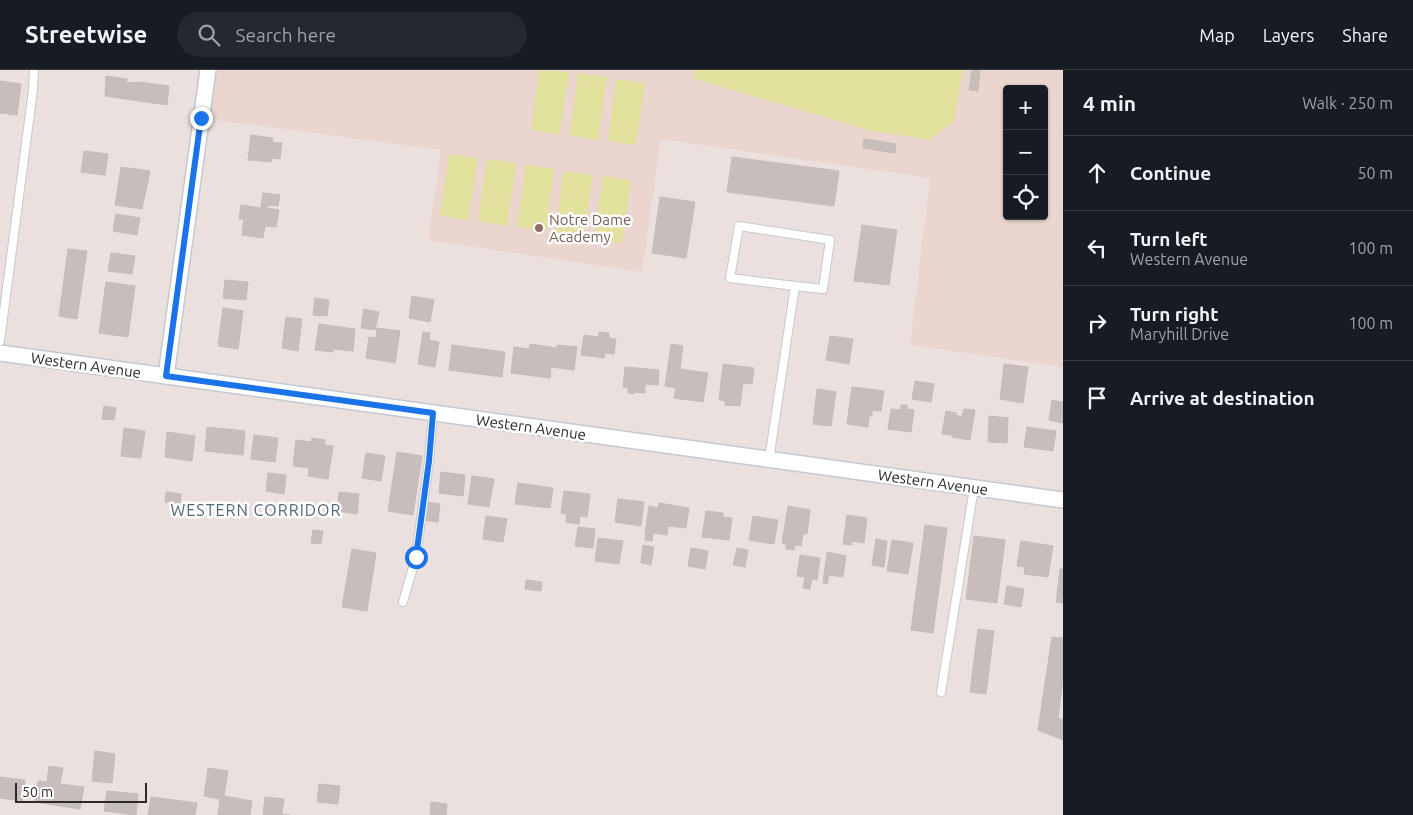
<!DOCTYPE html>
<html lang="en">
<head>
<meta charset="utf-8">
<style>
	:root { --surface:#171b24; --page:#242831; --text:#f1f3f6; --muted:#9ea1a6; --line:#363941 }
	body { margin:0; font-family:Ubuntu,sans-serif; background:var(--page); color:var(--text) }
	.controls { position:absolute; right:15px; top:15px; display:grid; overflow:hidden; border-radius:5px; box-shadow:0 1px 4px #0004 }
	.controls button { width:45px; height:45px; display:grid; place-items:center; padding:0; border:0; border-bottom:1px solid var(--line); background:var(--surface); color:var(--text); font:25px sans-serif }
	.scale { position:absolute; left:15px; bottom:12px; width:132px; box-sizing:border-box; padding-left:5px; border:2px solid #2a2a2a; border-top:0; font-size:14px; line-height:18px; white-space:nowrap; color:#2a2a2a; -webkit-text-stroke:4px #fff; paint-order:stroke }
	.stop { position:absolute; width:15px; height:15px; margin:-11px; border:4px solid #1a73e8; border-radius:50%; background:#fff }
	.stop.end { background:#1a73e8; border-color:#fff; box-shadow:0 1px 5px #0008 }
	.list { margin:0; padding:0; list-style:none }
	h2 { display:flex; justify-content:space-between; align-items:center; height:65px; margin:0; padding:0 20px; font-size:21px }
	h2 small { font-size:16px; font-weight:400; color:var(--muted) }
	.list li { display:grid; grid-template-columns:32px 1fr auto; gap:15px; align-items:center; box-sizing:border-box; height:75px; padding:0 20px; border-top:1px solid var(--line) }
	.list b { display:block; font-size:19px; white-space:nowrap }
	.list p { margin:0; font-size:16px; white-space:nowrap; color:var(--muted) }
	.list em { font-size:16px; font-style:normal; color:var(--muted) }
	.icon { flex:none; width:28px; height:28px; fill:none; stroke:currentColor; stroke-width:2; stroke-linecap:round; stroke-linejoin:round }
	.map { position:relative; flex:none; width:1063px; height:745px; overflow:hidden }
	header { display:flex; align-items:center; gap:30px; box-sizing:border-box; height:70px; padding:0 25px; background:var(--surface); border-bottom:1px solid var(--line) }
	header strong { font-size:24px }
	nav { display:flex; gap:28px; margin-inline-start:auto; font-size:18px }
	.search { width:350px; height:45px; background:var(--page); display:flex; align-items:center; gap:12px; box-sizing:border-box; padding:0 18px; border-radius:28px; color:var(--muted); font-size:19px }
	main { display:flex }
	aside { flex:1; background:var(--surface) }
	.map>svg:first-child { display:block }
</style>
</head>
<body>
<header>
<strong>Streetwise</strong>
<div class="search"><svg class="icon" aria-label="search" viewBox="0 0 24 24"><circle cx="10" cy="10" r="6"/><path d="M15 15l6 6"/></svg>Search here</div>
<nav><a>Map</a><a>Layers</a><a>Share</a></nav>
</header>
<main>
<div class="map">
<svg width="1063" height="745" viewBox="0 0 1063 745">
	<rect width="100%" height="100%" fill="#ebe0de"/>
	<path fill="#ebd5cf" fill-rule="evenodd" d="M208,0h855v297l-153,-22 20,-167 -269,-39 -19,133 -214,-32 13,-90 -240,-32zM1007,19h37v127h-37z"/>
	<g fill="#e2e19d">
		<path d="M539,0l30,2 -9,63 -29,-5z"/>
		<path d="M693,0h270l-9,51 -24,19 -58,-9 -177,-52z"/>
		<path d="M578,3l29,4 -9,63 -29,-5z"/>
		<path d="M616,9l29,4 -9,62 -28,-4z"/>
		<path d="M449,84l29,4 -10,62 -28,-4z"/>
		<path d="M487,89l29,4 -9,63 -29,-5z"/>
		<path d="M526,95l28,4 -8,62 -29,-4z"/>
		<path d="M564,101l29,4 -9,62 -29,-4z"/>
		<path d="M603,106l28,4 -9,63 -28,-5z"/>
	</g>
	<g fill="#c7bebc" stroke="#c6bbb8">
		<path d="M972,0h8l-2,21 -9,-1z"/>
		<path d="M106,6l21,3 -1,3 9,1 5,-1 29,4 -2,19 -62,-9z"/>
		<path d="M0,11l21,3 -4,31 -17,-2z"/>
		<path d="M251,65l22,3 -1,4 10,1 -2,16 -8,-1 -1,4 -23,-2z"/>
		<path d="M864,69l32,5 -1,9 -32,-5z"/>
		<path d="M84,81l24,3 -3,21 -24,-3z"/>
		<path d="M732,87l107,14 -5,35 -107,-14z"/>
		<path d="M121,97l29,4 -8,38 -27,-4z"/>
		<path d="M263,123l17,2 -2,11 -10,-1 -1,3 12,2 -3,17 -11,-1 -2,12 -21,-3 2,-16h-5l2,-14 20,3z"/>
		<path d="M660,127l35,5 -9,56 -34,-5z"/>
		<path d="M116,144l24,4 -3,17 -24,-4z"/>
		<path d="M862,155l35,5 -8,55 -35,-4z"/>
		<path d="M68,179l19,2 -10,68 -18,-3z"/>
		<path d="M111,183l24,3 -3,18 -24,-3z"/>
		<path d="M225,210l23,2 -2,18 -23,-2z"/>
		<path d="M106,212l29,4 -7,51 -29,-4z"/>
		<path d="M412,226l22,4 -4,22 -21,-4z"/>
		<path d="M315,228l14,2 -2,16 -14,-1z"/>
		<path d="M223,238l20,3 -5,38 -20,-3z"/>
		<path d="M364,239l15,3 -4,18 -14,-2z"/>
		<path d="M286,247l16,2 -4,32 -16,-3z"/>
		<path d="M319,254l36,5 -2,22 -20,-2v3l-18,-2z"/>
		<path d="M377,258l23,3 -5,32 -29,-5 3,-21 7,1z"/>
		<path d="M423,262l7,1 -1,7 10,2 -4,25 -17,-3z"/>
		<path d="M599,262l10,1v5l7,1 -2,15 -9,-1 -1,5 -23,-3 3,-20 15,2z"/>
		<path d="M830,266l23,3 -4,25 -23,-4z"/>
		<path d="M530,274l27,4v-3l20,2 -3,23 -23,-3 -1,11 -39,-5 3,-26 15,2z"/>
		<path d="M671,274l12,2 -3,23 28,4 -5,29 -29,-4 2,-10 -11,-2z"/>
		<path d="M452,275l53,7 -3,25 -53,-7z"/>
		<path d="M723,294l31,4 -2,16 -9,-1 -3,23 -15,-1v-4l-6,-1z"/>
		<path d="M1004,294l24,3 -5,36 -23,-4z"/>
		<path d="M625,297l34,3 -1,15 -13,-1v9l-11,-1v2l-6,-1v-5l-5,-1z"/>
		<path d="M915,311l19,3 -3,18 -19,-3z"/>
		<path d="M852,317l32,4 -3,20 -9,-1v6h-3l-1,11 -21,-3z"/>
		<path d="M817,319l19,3 -5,34 -18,-2z"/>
		<path d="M1052,330l11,2v21l-14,-3z"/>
		<path d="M901,335h6v4l7,1 -3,22 -23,-3 3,-20 10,1z"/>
		<path d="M104,336l12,2 -2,12 -12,-1z"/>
		<path d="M964,339l11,1 -5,30 -18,-3v-2l-10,-1 4,-23 10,2v2l6,2z"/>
		<path d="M989,346l19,2 -1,25 -19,-1z"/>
		<path d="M207,357l38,4 -2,24 -38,-4z"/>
		<path d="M1027,357l29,4 -3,20 -29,-4z"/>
		<path d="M124,358l21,3 -4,27 -20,-2z"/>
		<path d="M167,362l28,4 -3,25 -27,-4z"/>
		<path d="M254,365l24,3 -3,24 -24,-3z"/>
		<path d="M312,368l13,2 -1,5 9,1 -5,33 -20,-3 1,-8 -16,-2 3,-26 15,2z"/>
		<path d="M397,382l25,4 -9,59 -25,-4z"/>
		<path d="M366,383l19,3 -4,25 -19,-3z"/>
		<path d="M441,402l24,3 -2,21 -24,-3z"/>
		<path d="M268,403l18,2 -2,19 -18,-3z"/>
		<path d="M472,406l22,3 -5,28 -21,-3z"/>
		<path d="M518,413l35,5 -3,20 -35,-4z"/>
		<path d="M564,421l26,3 -3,23 -7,-1 -1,8 -13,-2 1,-8 -6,-1z"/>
		<path d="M166,422l15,2 -1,10 -15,-2z"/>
		<path d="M339,422l20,2 -2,20 -20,-3z"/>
		<path d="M618,429l26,3 -3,24 -26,-4z"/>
		<path d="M426,432l14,2 -2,18 -14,-2z"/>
		<path d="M659,433l30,5 -3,20 -18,-2 -1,9 -14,-2 -1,8 -7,-1 1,-8h-1l4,-26 9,2z"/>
		<path d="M788,436l22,4 -3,24h-4l-2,12 -6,-1 -1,5 -8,-1v-5l-4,-1z"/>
		<path d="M706,441l17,2v4l9,1 -3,22 -27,-3z"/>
		<path d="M847,445l20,3 -3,25 -12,-2v4l-9,-1z"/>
		<path d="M486,446l21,3 -4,23 -20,-3z"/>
		<path d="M753,446l25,4 -4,24 -25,-4z"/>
		<path d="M925,455l22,3 -14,105 -22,-3z"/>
		<path d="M578,457l17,2 -2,19 -18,-2z"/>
		<path d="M313,460l10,1 -2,13 -10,-1z"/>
		<path d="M974,466l31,4 -8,63 -31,-4z"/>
		<path d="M598,468l25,3 -4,23 -24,-3z"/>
		<path d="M876,469l11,2 -3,26 -12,-2z"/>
		<path d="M892,470l21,3 -5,31 -21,-3z"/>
		<path d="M1021,471l32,5 -5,31 -24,-3 1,-7 -8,-1z"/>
		<path d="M643,475l11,2 -3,18 -10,-2z"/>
		<path d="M691,478l17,3 -3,18 -17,-3z"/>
		<path d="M737,478l11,2 -3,17 -12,-2z"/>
		<path d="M352,479l24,4 -9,58 -25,-4z"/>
		<path d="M827,482l19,4 -3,21 -14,-2 -2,9 -4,-1z"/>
		<path d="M800,485l20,3 -3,22 -5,-1 -2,10 -7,-1 2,-11 -8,-1z"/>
		<path d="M1060,499h3v34l-7,-1z"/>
		<path d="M526,510l16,2 -1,9 -16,-2z"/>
		<path d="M1007,516l17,3 -3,18 -17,-3z"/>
		<path d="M978,559l16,2 -8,63 -16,-2z"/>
		<path d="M1052,567l11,1v41l-5,39 5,2v20l-25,-10z"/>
		<path d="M95,681l20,3 -3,29 -20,-2z"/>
		<path d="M49,696l14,2 -3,16 24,3 -4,22 -45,-7 3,-21 9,1z"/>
		<path d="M208,698l20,3 -4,25 28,5 -2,14h-32l2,-16 -16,-3z"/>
		<path d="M0,707l25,3 -3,21 -22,-3z"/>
		<path d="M319,714l21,2 -2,18 -21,-2z"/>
		<path d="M107,721l31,3 -2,21 -32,-4z"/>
		<path d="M151,727l46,6 -2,12h-47z"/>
		<path d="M265,727l19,2 -2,15 8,1h-27z"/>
		<path d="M431,732l16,2 -1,11h-16z"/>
	</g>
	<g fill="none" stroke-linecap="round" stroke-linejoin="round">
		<g stroke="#c2cad0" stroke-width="10">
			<g id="lane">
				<path d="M0,271l33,-251 1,-20"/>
				<path d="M769,390l26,-174 -65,-8 9,-52 91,14 -7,49 -28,-3"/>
				<path d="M403,532l13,-45 13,-96 4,-48"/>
				<path d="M941,622l33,-204"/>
			</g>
		</g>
		<g stroke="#c2cad0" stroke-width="18">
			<g id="street">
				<path d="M0,283l1063,147"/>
				<path d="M166,306l42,-306"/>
			</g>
		</g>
		<use href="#lane" stroke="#fff" stroke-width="8"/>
		<use href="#street" stroke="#fff" stroke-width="15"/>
	</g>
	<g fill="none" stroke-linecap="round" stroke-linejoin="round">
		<path stroke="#1a73e8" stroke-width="6" d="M201,48l-35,258 267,37 -4,48 -13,96"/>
	</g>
	<circle fill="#8d6e63" stroke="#fff" stroke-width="2" cx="539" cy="158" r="5"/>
	<g text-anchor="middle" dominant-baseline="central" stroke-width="5" stroke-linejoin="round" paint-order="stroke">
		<g font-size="15" fill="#785e54" stroke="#fff" text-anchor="start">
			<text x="549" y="149">Notre Dame<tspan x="549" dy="17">Academy</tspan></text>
		</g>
		<g font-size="15" fill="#2a2a2a" stroke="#fff">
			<text transform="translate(86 295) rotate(8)">Western Avenue</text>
			<text transform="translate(531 357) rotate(8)">Western Avenue</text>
			<text transform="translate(933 412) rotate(8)">Western Avenue</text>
		</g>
		<g font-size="16" letter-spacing="1" fill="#4f6877" stroke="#fff">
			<text x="256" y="440">WESTERN CORRIDOR</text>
		</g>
	</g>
</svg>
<div class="controls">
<button>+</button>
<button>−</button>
<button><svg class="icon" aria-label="locate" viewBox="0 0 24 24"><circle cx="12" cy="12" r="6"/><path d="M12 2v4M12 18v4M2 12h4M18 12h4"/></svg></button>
</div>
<div class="scale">50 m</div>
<div class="stop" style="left:416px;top:487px"></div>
<div class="stop end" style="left:201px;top:48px"></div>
</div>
<aside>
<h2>4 min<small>Walk · 250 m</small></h2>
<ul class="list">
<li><svg class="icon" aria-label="ahead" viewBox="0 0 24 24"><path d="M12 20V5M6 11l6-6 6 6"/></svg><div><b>Continue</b></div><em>50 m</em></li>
<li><svg class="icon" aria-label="left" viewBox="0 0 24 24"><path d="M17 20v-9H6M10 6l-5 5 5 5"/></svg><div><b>Turn left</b><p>Western Avenue</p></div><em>100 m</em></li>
<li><svg class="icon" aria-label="right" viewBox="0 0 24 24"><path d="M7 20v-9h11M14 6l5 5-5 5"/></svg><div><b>Turn right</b><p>Maryhill Drive</p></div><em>100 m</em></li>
<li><svg class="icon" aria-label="arrive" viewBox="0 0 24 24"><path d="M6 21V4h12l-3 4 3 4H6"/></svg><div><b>Arrive at destination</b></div></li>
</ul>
</aside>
</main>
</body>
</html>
